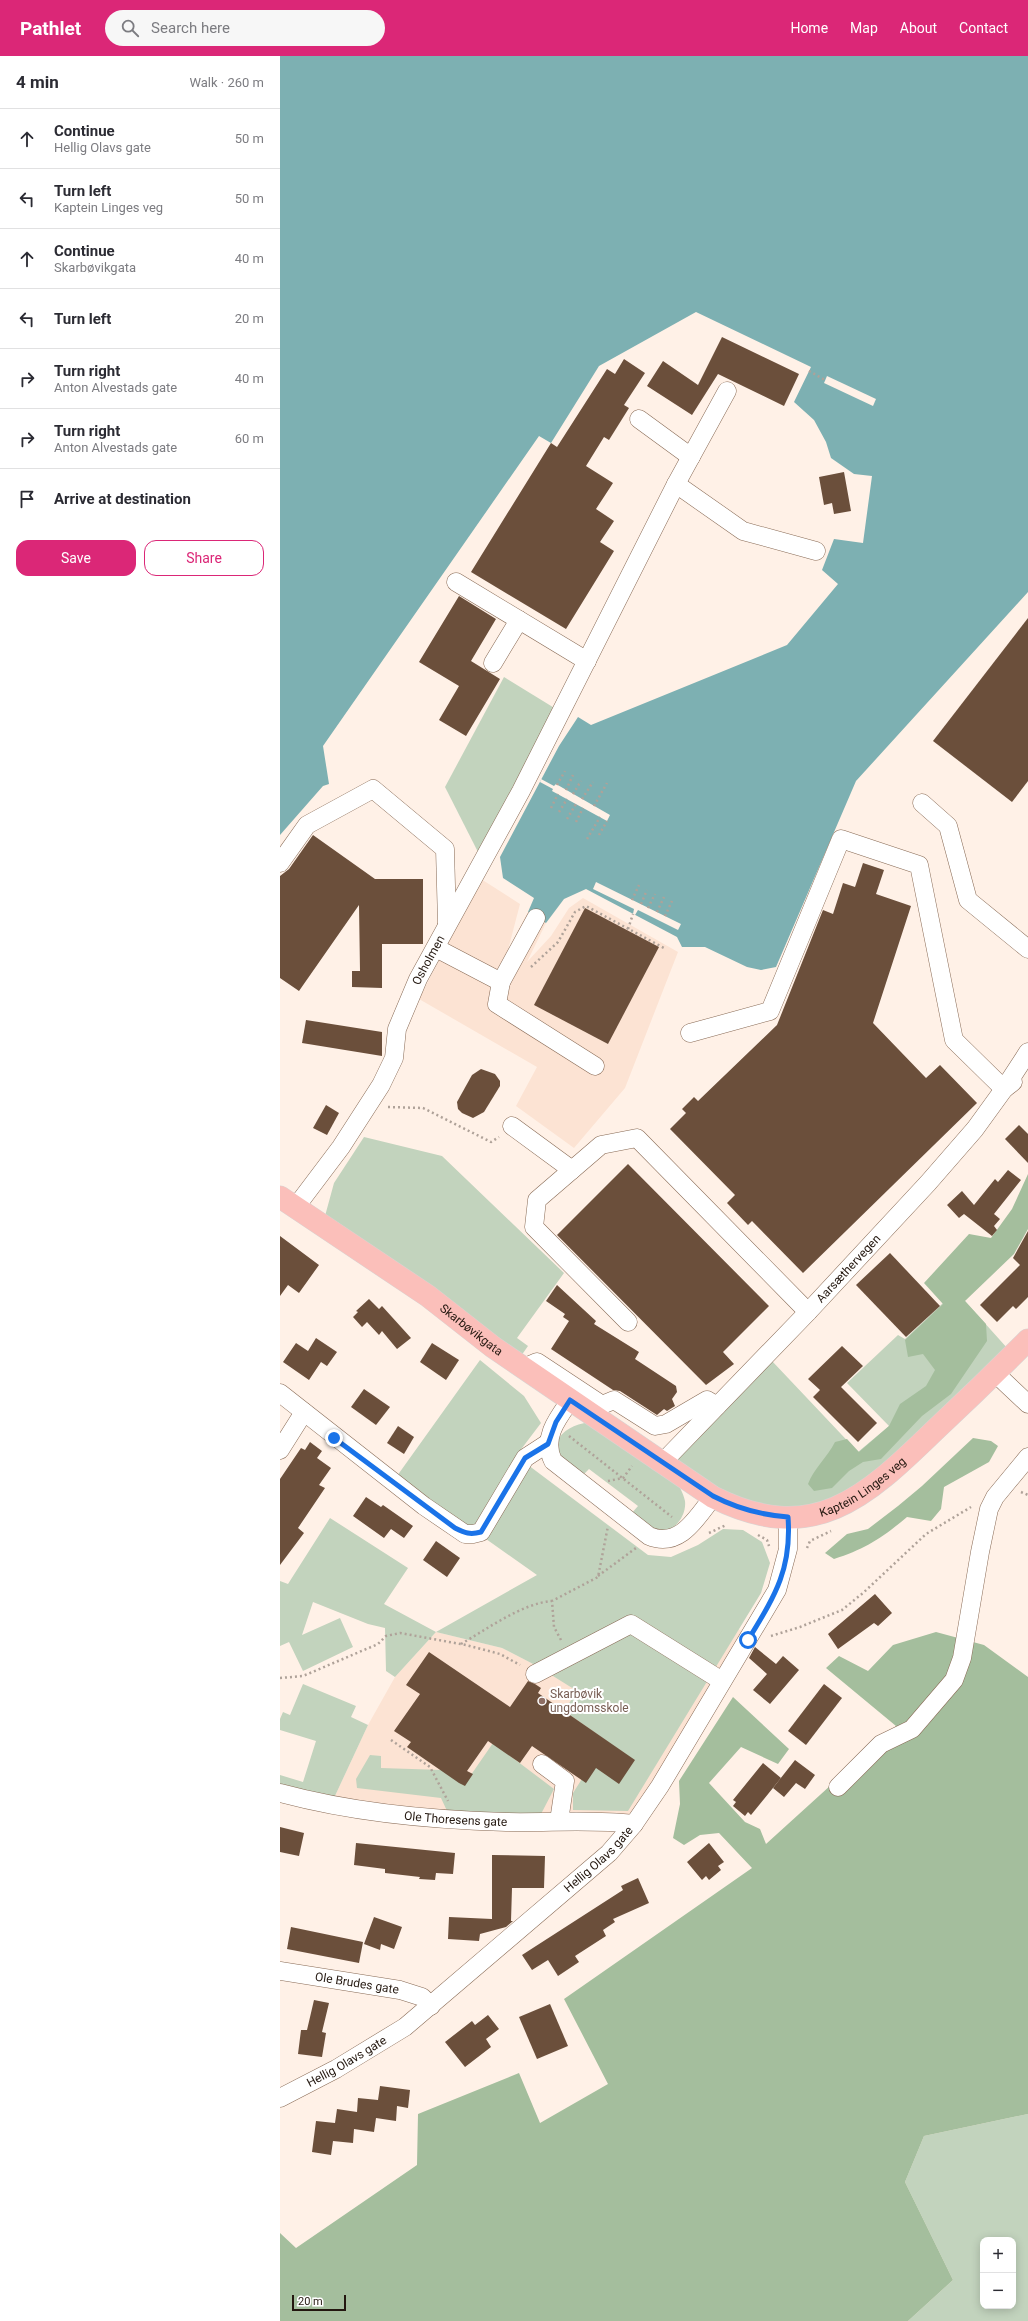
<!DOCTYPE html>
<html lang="en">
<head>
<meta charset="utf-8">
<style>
	:root { --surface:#fff; --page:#f7f7f7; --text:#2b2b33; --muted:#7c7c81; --line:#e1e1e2; --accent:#db2777 }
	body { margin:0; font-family:Roboto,sans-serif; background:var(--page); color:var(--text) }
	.controls { position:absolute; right:12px; bottom:12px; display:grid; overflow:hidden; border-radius:8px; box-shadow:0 2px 10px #0003 }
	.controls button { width:36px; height:36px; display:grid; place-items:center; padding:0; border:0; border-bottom:1px solid var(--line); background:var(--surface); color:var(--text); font:20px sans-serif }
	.scale { position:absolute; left:12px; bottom:10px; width:54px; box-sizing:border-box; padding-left:4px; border:2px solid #23170f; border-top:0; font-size:11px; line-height:14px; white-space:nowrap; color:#23170f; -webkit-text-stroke:3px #fff; paint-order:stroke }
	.stop { position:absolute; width:12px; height:12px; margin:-9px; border:3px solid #1a73e8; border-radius:50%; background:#fff }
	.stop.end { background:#1a73e8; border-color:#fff; box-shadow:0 1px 4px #0008 }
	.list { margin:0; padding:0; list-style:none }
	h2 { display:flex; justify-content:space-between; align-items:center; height:52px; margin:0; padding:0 16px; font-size:17px }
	h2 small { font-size:13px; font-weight:400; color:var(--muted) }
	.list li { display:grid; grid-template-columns:26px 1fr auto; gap:12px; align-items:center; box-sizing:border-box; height:60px; padding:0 16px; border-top:1px solid var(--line) }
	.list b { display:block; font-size:15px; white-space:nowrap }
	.list p { margin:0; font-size:13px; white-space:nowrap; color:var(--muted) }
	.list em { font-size:13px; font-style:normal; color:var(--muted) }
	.actions { display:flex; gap:8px; padding:12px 16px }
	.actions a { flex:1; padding:9px 0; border:1px solid var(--accent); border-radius:12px; text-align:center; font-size:14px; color:var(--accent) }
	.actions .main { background:var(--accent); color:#fff }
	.icon { flex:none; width:22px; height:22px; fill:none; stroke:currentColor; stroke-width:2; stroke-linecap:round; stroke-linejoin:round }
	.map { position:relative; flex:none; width:748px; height:2265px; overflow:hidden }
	header { display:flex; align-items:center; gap:24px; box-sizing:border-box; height:56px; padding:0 20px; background:var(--accent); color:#fff }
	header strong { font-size:19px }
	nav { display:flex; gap:22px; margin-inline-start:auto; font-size:14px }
	.search { width:280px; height:36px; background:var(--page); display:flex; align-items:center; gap:10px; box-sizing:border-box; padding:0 14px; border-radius:22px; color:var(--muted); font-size:15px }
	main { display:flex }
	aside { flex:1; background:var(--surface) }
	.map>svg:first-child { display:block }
</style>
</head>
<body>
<header>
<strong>Pathlet</strong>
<div class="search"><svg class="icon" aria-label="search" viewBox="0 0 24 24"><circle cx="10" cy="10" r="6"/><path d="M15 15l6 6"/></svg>Search here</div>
<nav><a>Home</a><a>Map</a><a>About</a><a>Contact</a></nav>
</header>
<main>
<aside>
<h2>4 min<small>Walk · 260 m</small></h2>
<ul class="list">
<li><svg class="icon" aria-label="ahead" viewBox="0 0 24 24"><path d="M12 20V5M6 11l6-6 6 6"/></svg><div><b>Continue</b><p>Hellig Olavs gate</p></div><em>50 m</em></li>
<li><svg class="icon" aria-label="left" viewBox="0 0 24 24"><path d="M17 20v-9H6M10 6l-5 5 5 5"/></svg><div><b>Turn left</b><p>Kaptein Linges veg</p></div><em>50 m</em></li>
<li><svg class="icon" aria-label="ahead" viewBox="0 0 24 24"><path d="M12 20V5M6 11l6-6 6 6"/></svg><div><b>Continue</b><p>Skarbøvikgata</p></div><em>40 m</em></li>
<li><svg class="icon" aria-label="left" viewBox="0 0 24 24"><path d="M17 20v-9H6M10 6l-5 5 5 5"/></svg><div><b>Turn left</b></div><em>20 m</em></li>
<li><svg class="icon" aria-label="right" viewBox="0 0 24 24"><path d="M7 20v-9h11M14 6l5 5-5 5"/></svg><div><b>Turn right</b><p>Anton Alvestads gate</p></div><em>40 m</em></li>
<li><svg class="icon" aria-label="right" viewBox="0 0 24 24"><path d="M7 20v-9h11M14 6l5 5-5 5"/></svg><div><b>Turn right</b><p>Anton Alvestads gate</p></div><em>60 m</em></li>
<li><svg class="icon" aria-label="arrive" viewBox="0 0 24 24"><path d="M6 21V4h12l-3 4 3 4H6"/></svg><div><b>Arrive at destination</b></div></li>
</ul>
<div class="actions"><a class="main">Save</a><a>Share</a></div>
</aside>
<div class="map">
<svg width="748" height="2265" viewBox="0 0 748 2265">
	<rect width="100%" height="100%" fill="#fff1e7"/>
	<g fill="#fce3d3">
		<path d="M201,823l39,25 -12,46 20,-38 18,11 -19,39 24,-26 18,-28 14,-10 95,54 -53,136 -51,60 -58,-42 21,-39 -118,-68z"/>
		<path d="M445,1565l20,12 -114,182 -187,-3 -110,-14 34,-73 27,-48 41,-45 66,16 35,18z"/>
	</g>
	<g fill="#c2d3bd" fill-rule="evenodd">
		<path d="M224,621l52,32 -77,145 -34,-67z"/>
		<path d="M84,1081l78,19 122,117 -47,65 11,8 -7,10 -196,-140 9,-33z"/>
		<path d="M685,1245l43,48 -131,128 -54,26 -34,5 -32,-4 -37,-12 -44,-32 96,-99 86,91 31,-26 -42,-43 51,-48 7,4 38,-36z"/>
		<path d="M200,1304l44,36 17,27 -25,33 132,99 23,2 27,-12 25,-16 20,1 19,12 8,21 -9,30 -133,218 -55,-1v-17l19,-30 42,-3 -70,-49 13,-20 -40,-25 -35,-18 -66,-16 -41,45 -9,-6 -1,-43 -17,-4 -55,-22 -11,33 38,-17 13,29 -50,24 -14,-29 -9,4v-65l8,3 42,-66 78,50 -24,36 52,28 101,-57 -140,-99z"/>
		<path d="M309,1366l86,57c4,7 8,13 10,22 2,17 -15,37 -33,30 -7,-2 -15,-12 -21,-17l7,-8 -49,-37 -7,7 -23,-22 -3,-11c7,-14 18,-18 33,-21z"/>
		<path d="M23,1628l53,22 -5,11 17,8 -34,73 -54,-11v-12l23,7 13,-41 -36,-11v-11l3,-7 7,3z"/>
		<path d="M213,1687l61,46 -13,25 -93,-1 -7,-15 -84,-10 -1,-9 14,-24 11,1v12l61,2 22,15z"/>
		<path d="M748,2058v207h-120l45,-41 -48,-98 19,-46zM703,2184h30v66h-30z"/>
	</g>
	<g fill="#a4be9d">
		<path d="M748,1118v55l-14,25 -49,47 21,23 1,17 -36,53 -29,22 -41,43 -18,3 -14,9 -17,17 -18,3 -6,-7c6,-16 19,-26 27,-42l12,-3 12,13 30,-26 11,-22 26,-18 9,-16 -12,-16 -15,3 -3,-17 38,-36 -19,-21 45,-49 22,4 21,-29z"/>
		<path d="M693,1382l18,3 7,5 -9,16 -45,25 -3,22 -10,12 -24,-4c-25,21 -42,32 -73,42l-9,-6 22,-19 21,-5 30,-23 24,-20z"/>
		<path d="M656,1576l48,13 44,32v437l-104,22 -19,46 48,98 -45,41h-628v-88l16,15 121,-83 1,-51 101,-41 21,50 68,-39 -44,-85 188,-131 -33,-35 -19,2 -16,10 -11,-7 7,-34 -1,-23 54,-84 56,52 -11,15 -37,-17 -32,36 36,39 15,7 6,15 130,-118 -70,-58 13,-12 29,15 25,-26z"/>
	</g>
	<path fill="#7db0b2" d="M0,0h748v536l-172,189 -80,186 -15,3 -14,-3 -42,-20h-23l-5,-10 -91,-48 -22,10 -18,24 -18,-11 6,-14 -31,-20 -3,-21 59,-111 19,-29 13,8 196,-80 51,-61 -16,-14 12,-31 29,4 9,-67 -18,-2 -23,-16 -5,-16 -12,-22 -20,-18 17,-35 -115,-55 -97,54 -48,77 -12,-7 -216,310 6,38 -6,2 -43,49z"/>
	<g fill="#fff1e7">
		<path d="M547,320l49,23 -3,7 -49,-23z"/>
		<path d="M261,723l13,7 2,-2 54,31 -3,6 -55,-30 1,-2 -13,-7z"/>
		<path d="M316,826l85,42 -3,6 -40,-20 -3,5 -2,-1 1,-5 -41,-20z"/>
	</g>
	<g fill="#6b4f3b">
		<path d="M442,281l77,37 -15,32 -66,-32 -26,41 -45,-29 16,-25 35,24z"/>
		<path d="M344,303l21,14 -21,32 5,3 -20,32 -5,-3 -18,29 27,17 -17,26 18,12 -14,21 14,9 -48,78 -95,-57 80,-129 6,4 50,-78 8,5z"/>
		<path d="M564,416l7,39 -17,3 -2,-11 -8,2 -5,-28z"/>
		<path d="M179,540l37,23 -25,42 29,18 -34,57 -27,-16 20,-34 -40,-24z"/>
		<path d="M748,562v163l-16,21 -79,-61z"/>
		<path d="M33,779l62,44h48v65h-41v44l-30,-1v-16h8l-1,-66 -60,86 -19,-13v-102l9,-7z"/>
		<path d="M583,807l21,7 -8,24 35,12 -38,117 53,55 14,-13 37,38 -174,170 -51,-52 -4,4 -21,-22 8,-8 -65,-66 16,-16 -4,-4 12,-12 4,4 79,-76 46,-115 10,4 10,-31 12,4z"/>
		<path d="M305,852l74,39 -51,97 -74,-39z"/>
		<path d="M26,964l76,12v24l-80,-13z"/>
		<path d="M201,1013l14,5 5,7v5l-16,26 -11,6 -11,-5 -4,-4 -1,-7 15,-27z"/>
		<path d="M46,1049l13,8 -12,22 -14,-7z"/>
		<path d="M739,1069l9,9v29l-23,-24z"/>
		<path d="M348,1108l141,142 -46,46 11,12 -28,21 -149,-150z"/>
		<path d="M728,1114l13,10 -27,34 6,5 -6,7 3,4 -5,6 -28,-22 -5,4 -12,-13 15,-14 12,14 21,-26 3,3z"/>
		<path d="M748,1175v66l-12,12 -3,-3 -16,16 -17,-17 40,-40 -7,-7z"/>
		<path d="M0,1180l39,29 -20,28 -11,-8 -8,11z"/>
		<path d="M610,1197l50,53 -34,31 -50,-52z"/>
		<path d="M277,1229l39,36 -2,3 45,28 -4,7 41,27 1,6 -5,7 3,7 -8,5 -3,-2 -7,6 -37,-24 -7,-1 -62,-41 18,-28 -6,-4 2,-3 -19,-13z"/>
		<path d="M89,1243l10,10 3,-3 29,32 -14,11 -15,-18 -3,4 -12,-13 -5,5 -9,-10 5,-5 -2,-1z"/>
		<path d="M36,1282l21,14 -10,14 -6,-4 -12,18 -26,-18 13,-19 12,8z"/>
		<path d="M152,1287l27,17 -13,20 -26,-18z"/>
		<path d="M562,1290l21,20 -22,21 36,36 -19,19 -45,-45 7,-7 -12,-11z"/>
		<path d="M84,1333l26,18 -14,18 -25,-18z"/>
		<path d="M118,1370l16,11 -10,17 -17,-11z"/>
		<path d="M30,1386l12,9 -5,7 14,10 -12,17 6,3 -27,40 6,5 -24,32v-86l21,-31 4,2z"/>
		<path d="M86,1441l15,10 2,-2 30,21 -9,12 -13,-9 -7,9 -31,-22z"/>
		<path d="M156,1485l24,17 -13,19 -24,-17z"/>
		<path d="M595,1538l17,19 -14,13 -4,-3 -36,26 -10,-15z"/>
		<path d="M475,1591l21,17 7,-8 16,14 -29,34 -17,-14 14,-16 -18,-16z"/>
		<path d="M149,1596l81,55 18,-26 7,3 6,4 -3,5 97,67 -16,24 -23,-16 -10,15 -54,-37 -12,17 -32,-22 -21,30 6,3 -8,12 -6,-3 -52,-36 4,-5 -17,-11 26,-37 -14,-9z"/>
		<path d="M544,1628l18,14 -36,47 -18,-14z"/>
		<path d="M515,1704l20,15 -10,14 -9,-6 -12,14 -11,-9z"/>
		<path d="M483,1707l18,15 -30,37 -3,-3 -3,4 -12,-10 3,-4 -3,-2z"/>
		<path d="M0,1771l24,6 -5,23 -19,-4z"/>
		<path d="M76,1787l99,10 -2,21 -17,-1 -1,7 -16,-1 1,-2 -35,-4v-4l-31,-4z"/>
		<path d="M429,1787l15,19 -6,4 3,4 -12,10 -3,-4 -4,4 -15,-18z"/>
		<path d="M212,1799l53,1 -1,32h-32l-1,33h2l-7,6 -26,7 -1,7 -31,-2 1,-22 43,2z"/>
		<path d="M358,1822l11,25 -36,16 2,3 -12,8 3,6 -31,20 4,6 -21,14 -10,-16 -16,10 -10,-15 101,-65 -2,-4z"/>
		<path d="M94,1861l28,10 -8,22 -13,-5 -1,6 -16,-6z"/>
		<path d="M11,1871l72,15 -4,21 -72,-14z"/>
		<path d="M34,1944l15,3 -7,29 4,1 -4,24 -24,-3 3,-24h6z"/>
		<path d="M270,1948l18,42 -31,13 -18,-42z"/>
		<path d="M208,1959l11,14 -13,10 5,8 -26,20 -20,-25 27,-21 3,4z"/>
		<path d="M100,2030l30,4 -2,18 -11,-2 -1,15 -20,-3 -2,14 -20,-3 -1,14 -20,-2 -2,14 -19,-3 4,-31 19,2 2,-14 20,3 1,-14 20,2z"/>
	</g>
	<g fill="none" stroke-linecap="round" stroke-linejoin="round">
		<g stroke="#886a55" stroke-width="19">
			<g id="minor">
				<path d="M359,363l52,38"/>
				<path d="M396,428l67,47 73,20"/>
				<path d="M176,526l131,79"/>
				<path d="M213,607l26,-43"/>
				<path d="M642,747l26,23 20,74 60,49"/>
				<path d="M0,807l27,-38 66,-36 72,60 2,74"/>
				<path d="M156,892l65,34 -4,22 98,62"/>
				<path d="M221,926l35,-64"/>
				<path d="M410,977l80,-22 71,-172 78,26 35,175 50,49 24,-37"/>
				<path d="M232,1070l60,44"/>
				<path id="s1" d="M15,1152l46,-61 40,-62 13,-27 3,-29 21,-50 103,-188 155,-307 51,-93"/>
				<path d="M348,1266l-94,-95 3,-27 64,-55 36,-7 171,174"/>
				<path d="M243,1312l14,-6 65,43 12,-5 41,26 11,-2 41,-24 10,6"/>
				<path d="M715,1317l33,31"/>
				<path d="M0,1337l144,113 41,28h8l8,-2 44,-74 23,-15"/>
				<path d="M290,1345c-13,18 -28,37 -17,60l96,75c31,13 48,-19 64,-39"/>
				<path d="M0,1394l24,-38"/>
				<path id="s2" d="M383,1406l145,-150 120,-129 47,-54 29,-40 9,-7"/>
				<path d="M255,1618l96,-50 91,57"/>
				<path d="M262,1708l23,17 -6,40"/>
				<path d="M558,1731l43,-43 31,-15 42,-49 8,-22 18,-106 9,-43 6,-12 33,-40"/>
				<path id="s3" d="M0,1737c74,20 150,27 226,29 43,1 86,-3 128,2"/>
				<path id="s4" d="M0,1915l120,19 22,7 9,9"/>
				<path id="s5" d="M0,2042l56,-29 69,-42 204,-174 25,-29 26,-38 117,-196 11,-41v-32"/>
			</g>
		</g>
		<g stroke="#d7d5d4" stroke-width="23">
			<g id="major">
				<path id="s6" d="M0,1141l148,99 65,51 220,150c100,50 152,1 221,-66 32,-30 63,-60 94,-91"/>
			</g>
		</g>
		<g stroke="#afa299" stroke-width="2.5" stroke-dasharray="2 3" stroke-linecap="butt">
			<path d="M529,315l16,9"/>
			<path d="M277,729l8,-14"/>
			<path d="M286,734l7,-15"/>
			<path d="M293,738l8,-13"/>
			<path d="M302,743l11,-17"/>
			<path d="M314,750l13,-23"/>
			<path d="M271,752l7,-14"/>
			<path d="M279,756l8,-13"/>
			<path d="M287,763l9,-15"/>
			<path d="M296,766l7,-14"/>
			<path d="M319,779l8,-14"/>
			<path d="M307,783l13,-22"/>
			<path d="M352,844l7,-15"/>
			<path d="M361,848l6,-14"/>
			<path d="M368,852l7,-14"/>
			<path d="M377,856l7,-15"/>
			<path d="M385,860l7,-15"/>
			<path d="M348,873l5,-15"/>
			<path d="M251,911l27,-25 17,-30 11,-6 78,42"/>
			<path d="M108,1051l35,1 68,34 8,-5"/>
			<path d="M289,1380l103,81"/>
			<path d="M328,1425l15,-3 9,-12"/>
			<path d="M741,1436l7,3"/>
			<path d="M429,1477l17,-8"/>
			<path d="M478,1479l9,5 2,6"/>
			<path d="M527,1492l3,-7 21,-10"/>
			<path d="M318,1520l38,-28"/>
			<path d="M491,1580l29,-9 42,-17 21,-17 63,-59 45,-27"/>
			<path d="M281,1584l-7,-13 -2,-26 46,-24 10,-51"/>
			<path d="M181,1588c26,-15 62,-41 91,-43"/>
			<path d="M0,1622l23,-2 75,-32 8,-8 14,-3 66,12 34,9 20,11"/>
			<path d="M111,1684l39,27 18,34"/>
		</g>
		<use href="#minor" stroke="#fff" stroke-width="18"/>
		<use href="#major" stroke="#fbbfba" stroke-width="22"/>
	</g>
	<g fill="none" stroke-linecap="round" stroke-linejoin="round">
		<path stroke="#1a73e8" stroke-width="5" d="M54,1382l121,90c10,5 15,7 26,4l44,-74 23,-14 8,-22 14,-22 143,96c25,13 48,19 75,21 4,53 -14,80 -40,123"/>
	</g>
	<circle fill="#8d6e63" stroke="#fff" stroke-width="1.5" cx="262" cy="1645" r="4"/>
	<g text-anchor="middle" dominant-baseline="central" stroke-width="4" stroke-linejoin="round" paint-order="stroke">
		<g font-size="12" fill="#23170f" stroke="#fff">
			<text stroke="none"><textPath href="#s1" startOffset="285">Osholmen</textPath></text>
			<text stroke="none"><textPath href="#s2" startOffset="268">Aarsæthervegen</textPath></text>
			<text stroke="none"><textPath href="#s6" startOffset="233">Skarbøvikgata</textPath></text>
			<text stroke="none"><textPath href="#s6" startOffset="688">Kaptein Linges veg</textPath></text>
			<text stroke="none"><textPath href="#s3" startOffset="178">Ole Thoresens gate</textPath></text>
			<text stroke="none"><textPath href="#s5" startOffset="400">Hellig Olavs gate</textPath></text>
			<text stroke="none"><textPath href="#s4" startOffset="78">Ole Brudes gate</textPath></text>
			<text stroke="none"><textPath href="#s5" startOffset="76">Hellig Olavs gate</textPath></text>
		</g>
		<g font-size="12" fill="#785e54" stroke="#fff" text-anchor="start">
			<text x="270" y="1638">Skarbøvik<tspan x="270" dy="14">ungdomsskole</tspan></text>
		</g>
	</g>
</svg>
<div class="controls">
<button>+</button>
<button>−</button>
</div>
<div class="scale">20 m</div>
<div class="stop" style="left:468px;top:1584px"></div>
<div class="stop end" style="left:54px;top:1382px"></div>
</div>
</main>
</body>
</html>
